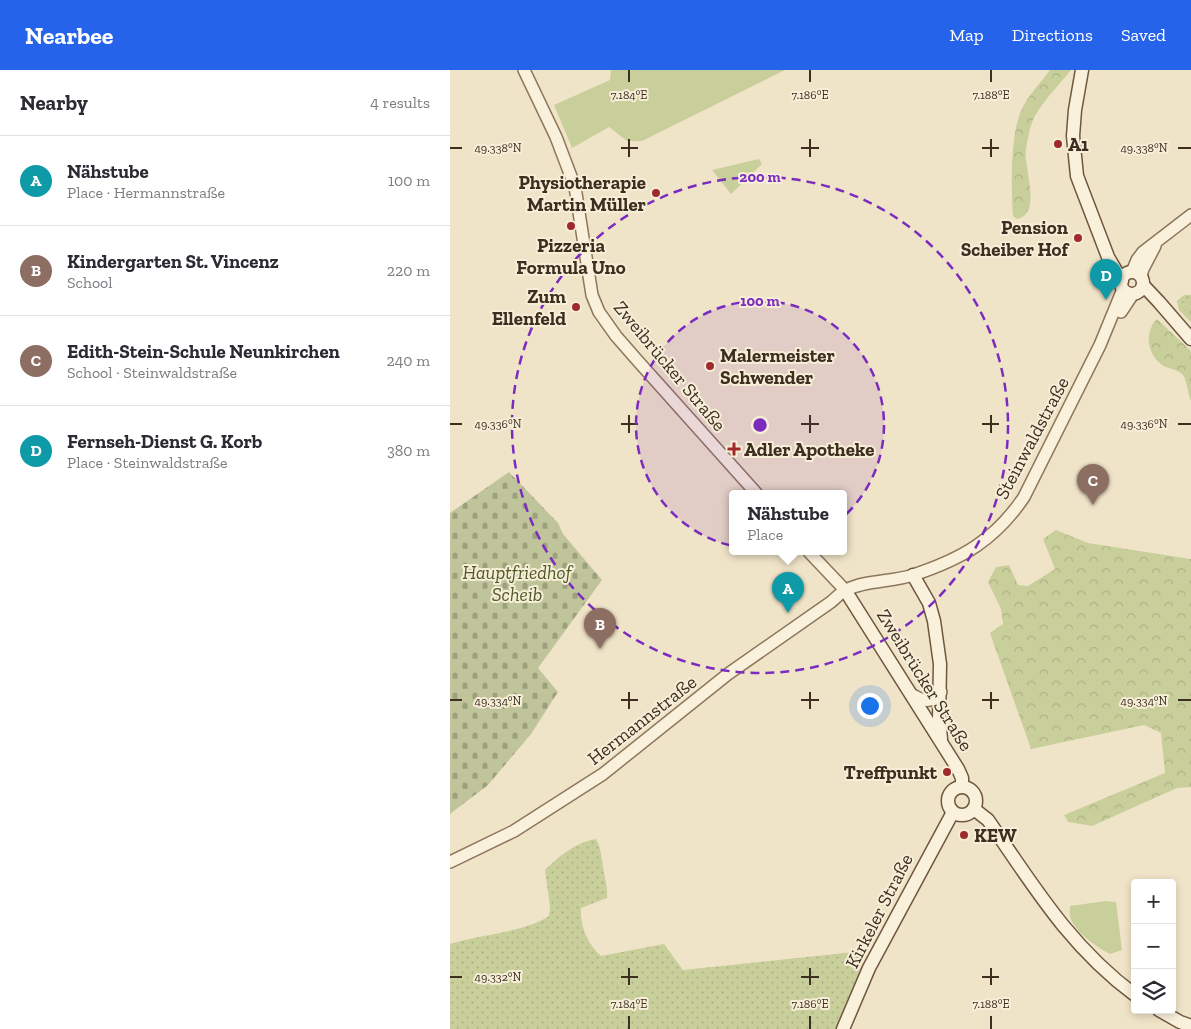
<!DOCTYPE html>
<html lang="en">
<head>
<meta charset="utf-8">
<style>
	:root { --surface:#fff; --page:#f7f7f7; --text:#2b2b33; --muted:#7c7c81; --line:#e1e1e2; --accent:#2563eb }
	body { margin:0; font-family:"Zilla Slab",serif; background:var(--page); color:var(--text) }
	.controls { position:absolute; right:15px; bottom:15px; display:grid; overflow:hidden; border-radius:5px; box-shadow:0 2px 8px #0003 }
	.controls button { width:45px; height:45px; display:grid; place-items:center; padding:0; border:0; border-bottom:1px solid var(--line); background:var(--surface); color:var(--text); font:25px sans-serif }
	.you { position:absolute; left:419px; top:635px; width:18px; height:18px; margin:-12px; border:4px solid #fff; border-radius:50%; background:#1a73e8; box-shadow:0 0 0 8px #1a73e833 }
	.badge { display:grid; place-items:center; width:32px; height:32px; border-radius:50%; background:var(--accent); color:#fff; font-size:16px; font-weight:700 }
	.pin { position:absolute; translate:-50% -41px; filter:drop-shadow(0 1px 2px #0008) }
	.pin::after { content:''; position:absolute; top:26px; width:18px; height:15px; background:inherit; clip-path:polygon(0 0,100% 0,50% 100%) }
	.popup { position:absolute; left:279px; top:420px; width:118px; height:65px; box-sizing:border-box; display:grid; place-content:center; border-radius:5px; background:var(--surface); filter:drop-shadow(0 1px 4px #0005); font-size:16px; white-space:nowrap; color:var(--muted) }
	.popup b { font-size:19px; color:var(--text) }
	.popup::after { content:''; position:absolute; left:50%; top:100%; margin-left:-10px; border:10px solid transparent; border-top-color:var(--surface) }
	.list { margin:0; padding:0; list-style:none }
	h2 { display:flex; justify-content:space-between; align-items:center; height:65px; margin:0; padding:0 20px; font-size:21px }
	h2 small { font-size:16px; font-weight:400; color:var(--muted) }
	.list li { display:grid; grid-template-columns:32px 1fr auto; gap:15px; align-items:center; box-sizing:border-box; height:90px; padding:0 20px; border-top:1px solid var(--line) }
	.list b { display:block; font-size:19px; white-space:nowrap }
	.list p { margin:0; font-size:16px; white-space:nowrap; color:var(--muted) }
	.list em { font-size:16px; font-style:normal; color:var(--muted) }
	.icon { flex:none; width:28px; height:28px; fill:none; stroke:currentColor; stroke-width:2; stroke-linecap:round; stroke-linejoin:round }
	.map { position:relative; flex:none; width:741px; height:959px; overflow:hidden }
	header { display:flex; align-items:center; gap:30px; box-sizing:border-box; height:70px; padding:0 25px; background:var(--accent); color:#fff }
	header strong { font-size:24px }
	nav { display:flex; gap:28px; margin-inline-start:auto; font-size:18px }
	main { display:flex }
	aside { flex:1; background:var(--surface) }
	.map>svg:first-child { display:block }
</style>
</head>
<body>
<header>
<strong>Nearbee</strong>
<nav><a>Map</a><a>Directions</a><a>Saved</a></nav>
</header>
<main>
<aside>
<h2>Nearby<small>4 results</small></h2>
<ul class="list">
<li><span class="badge" style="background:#0f9aa8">A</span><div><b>Nähstube</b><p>Place · Hermannstraße</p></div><em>100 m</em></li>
<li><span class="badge" style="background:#8d6e63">B</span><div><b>Kindergarten St. Vincenz</b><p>School</p></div><em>220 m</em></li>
<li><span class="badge" style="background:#8d6e63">C</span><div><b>Edith-Stein-Schule Neunkirchen</b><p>School · Steinwaldstraße</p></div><em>240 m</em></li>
<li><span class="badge" style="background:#0f9aa8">D</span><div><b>Fernseh-Dienst G. Korb</b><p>Place · Steinwaldstraße</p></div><em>380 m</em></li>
</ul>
</aside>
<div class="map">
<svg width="741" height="959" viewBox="0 0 741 959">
	<defs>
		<pattern id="grass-dots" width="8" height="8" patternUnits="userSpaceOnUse" patternTransform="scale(1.25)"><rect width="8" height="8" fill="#c9cf9b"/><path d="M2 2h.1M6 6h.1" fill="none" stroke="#aeb285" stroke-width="1.8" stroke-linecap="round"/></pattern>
		<pattern id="forest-crowns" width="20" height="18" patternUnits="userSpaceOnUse" patternTransform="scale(1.25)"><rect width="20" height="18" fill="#c9cf9b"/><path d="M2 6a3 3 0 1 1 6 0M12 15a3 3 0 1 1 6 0" fill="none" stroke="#aeb285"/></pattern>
		<pattern id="cemetery-stones" width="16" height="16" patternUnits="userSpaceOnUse" patternTransform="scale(1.25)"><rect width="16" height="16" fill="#bfc49a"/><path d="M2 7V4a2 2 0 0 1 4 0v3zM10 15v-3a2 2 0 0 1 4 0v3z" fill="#9ca07d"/></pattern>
	</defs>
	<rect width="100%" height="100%" fill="#f0e4c8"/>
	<g fill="url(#grass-dots)">
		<path d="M734,225h7v12l-14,-6z"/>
		<path d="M146,769c5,9 5,17 7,27 1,11 5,20 4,32l-26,10c-1,18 6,35 20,48l63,-12 19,26 180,-19 -5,26 -22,52h-386v-85c30,-10 73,-11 99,-28l1,-9 -5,-37c14,-14 31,-28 51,-31z"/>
	</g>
	<g fill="url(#forest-crowns)">
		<path d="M600,0h21c-12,15 -27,30 -36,46 -5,8 -7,23 -9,33 -3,18 17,65 -9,70l-4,-3c-2,-28 -3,-79 8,-105 5,-13 20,-29 29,-41z"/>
		<path d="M727,231l14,6v15l-12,-12z"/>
		<path d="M707,249l34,32v50c-4,-8 -3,-19 -8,-26 -5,-6 -15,-6 -21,-10 -15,-11 -18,-33 -5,-46z"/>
		<path d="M606,460l32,13 103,16v228l-14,1 -85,38 -24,-4 -4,-7 101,-42 -4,-40 -17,-8 -113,24 -41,-116 13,-9 -2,-15 -13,-27 8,-15 13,-2 9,20 10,1 27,-17 -12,-30z"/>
	</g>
	<path fill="url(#cemetery-stones)" d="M59,402l49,51 5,11 39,46 -64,88 20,24 -27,42 -43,51 -38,29v-301z"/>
	<g fill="#c9cf9b">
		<path d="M161,0h174l-143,71h-15l-18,-14 -37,21 -18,-43 56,-25z"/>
		<path d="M309,89l3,5 -31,30 -19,-24z"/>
		<path d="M656,831l10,1 6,48 -12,4c-12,-6 -35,-22 -39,-35 -2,-4 -1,-9 -1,-13z"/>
	</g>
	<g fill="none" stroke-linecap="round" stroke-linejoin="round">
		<g stroke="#8d765c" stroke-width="14">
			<g id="tertiary">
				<path d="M74,0l32,67 19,50 17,108 7,17 17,24 21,24 120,134"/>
				<path d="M682,202l5,-12 6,-8 48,-37"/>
				<path d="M691,206l2,-7 12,-23"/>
				<path d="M671,242l12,-18"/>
				<path d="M359,482l36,38"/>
				<path d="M461,624c13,7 19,11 30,-2"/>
				<path d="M0,792l64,-31 89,-57 125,-100 103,-72c5,-4 10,-10 15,-12 19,-10 47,-8 67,-15 49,-16 82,-35 111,-78l76,-152 23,-56"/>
			</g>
		</g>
		<g stroke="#6f573f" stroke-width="15">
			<g id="secondary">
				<path d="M632,0l-7,40 -2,26 4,40 31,81 14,24"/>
				<circle cx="682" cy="213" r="11"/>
				<path d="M693,215l16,17 32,37"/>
				<path d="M463,505l16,28 5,18 6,43 -1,56 2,19"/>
				<path d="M395,520l113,179 4,9v9"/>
				<circle cx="512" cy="731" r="14"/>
				<path d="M524,739l14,11c45,65 81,126 147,175"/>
				<path d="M709,940l21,12 11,4"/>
				<path d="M393,959l26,-61 84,-156"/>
			</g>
		</g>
		<use href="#tertiary" stroke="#faf1dc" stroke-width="11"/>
		<use href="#secondary" stroke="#faf1dc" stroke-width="12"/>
	</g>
	<path fill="none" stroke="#3d2e20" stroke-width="2" d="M179,0v12M360,0v12M541,0v12M179,69v18M360,69v18M541,69v18M0,78h12M171,78h17M351,78h18M532,78h17M728,78h13M179,345v18M360,345v18M541,345v18M0,354h12M171,354h17M351,354h18M532,354h17M728,354h13M179,622v17M360,622v17M541,622v17M0,630h12M171,630h17M351,630h18M532,630h17M728,630h13M179,898v17M360,898v17M541,898v17M0,907h12M171,907h17M351,907h18M532,907h17M179,946v13M360,946v13M541,946v13"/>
	<circle cx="310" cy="355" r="124" fill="#7b2cbf" fill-opacity=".12"/>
	<g fill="none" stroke="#7b2cbf" stroke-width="2.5" stroke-dasharray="9 6">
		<circle cx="310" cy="355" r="124"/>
		<circle cx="310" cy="355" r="248"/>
	</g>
	<g fill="#9e2a2b" stroke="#f7eed8" stroke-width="2">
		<circle cx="608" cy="74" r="5"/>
		<circle cx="206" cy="123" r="5"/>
		<circle cx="121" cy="156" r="5"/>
		<circle cx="628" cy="168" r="5"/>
		<circle cx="126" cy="237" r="5"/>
		<circle cx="260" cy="296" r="5"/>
		<path d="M281.5 371.5h5v5h5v5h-5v5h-5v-5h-5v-5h5z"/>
		<circle cx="497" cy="702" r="5"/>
		<circle cx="514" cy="765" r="5"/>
	</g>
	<g text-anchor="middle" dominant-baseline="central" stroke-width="4" stroke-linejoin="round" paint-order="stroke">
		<g font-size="19" font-weight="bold" fill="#3d2e20" stroke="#f7eed8" text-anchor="start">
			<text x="618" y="74">A1</text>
			<text x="196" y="112" text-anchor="end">Physiotherapie<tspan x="196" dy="22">Martin Müller</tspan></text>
			<text x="618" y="157" text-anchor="end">Pension<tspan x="618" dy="22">Scheiber Hof</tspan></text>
			<text x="121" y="175" text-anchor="middle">Pizzeria<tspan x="121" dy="22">Formula Uno</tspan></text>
			<text x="116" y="226" text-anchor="end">Zum<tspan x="116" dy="22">Ellenfeld</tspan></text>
			<text x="270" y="285">Malermeister<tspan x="270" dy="22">Schwender</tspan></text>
			<text x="294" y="379">Adler Apotheke</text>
			<text x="487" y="702" text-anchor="end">Treffpunkt</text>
			<text x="524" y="765">KEW</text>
		</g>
		<g font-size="19" fill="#3d2e20" stroke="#f7eed8">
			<text transform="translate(220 296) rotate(50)">Zweibrücker Straße</text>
			<text transform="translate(582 368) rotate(-62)">Steinwaldstraße</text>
			<text transform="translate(475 610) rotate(58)">Zweibrücker Straße</text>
			<text transform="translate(192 650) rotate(-38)">Hermannstraße</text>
			<text transform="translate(429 841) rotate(-63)">Kirkeler Straße</text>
		</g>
		<g font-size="19" font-style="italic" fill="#4d5a26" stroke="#f7eed8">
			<text x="67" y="502">Hauptfriedhof<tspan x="67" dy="22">Scheib</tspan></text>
		</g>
	</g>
	<g font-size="12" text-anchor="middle" fill="#3d2e20" stroke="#f7eed8" stroke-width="4" stroke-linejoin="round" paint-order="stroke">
		<text x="179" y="29">7.184°E</text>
		<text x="360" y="29">7.186°E</text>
		<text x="541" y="29">7.188°E</text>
		<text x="48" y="82">49.338°N</text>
		<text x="694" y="82">49.338°N</text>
		<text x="48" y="358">49.336°N</text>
		<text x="694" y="358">49.336°N</text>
		<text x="48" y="635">49.334°N</text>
		<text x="694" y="635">49.334°N</text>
		<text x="48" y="911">49.332°N</text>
		<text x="179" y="938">7.184°E</text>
		<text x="360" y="938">7.186°E</text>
		<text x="541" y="938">7.188°E</text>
	</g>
	<circle cx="310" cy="355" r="8" fill="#7b2cbf" stroke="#f7eed8" stroke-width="2.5"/>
	<g font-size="15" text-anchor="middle" font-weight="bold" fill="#7b2cbf" stroke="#f7eed8" stroke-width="4" stroke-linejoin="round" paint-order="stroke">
		<text x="310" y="112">200 m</text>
		<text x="310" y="236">100 m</text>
	</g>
</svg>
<div class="controls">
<button>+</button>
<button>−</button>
<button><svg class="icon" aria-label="layers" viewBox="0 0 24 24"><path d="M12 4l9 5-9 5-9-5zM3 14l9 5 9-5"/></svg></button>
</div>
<div class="you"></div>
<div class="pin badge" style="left:338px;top:543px;background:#0f9aa8">A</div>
<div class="popup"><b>Nähstube</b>Place</div>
<div class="pin badge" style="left:150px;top:579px;background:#8d6e63">B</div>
<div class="pin badge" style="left:643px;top:435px;background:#8d6e63">C</div>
<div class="pin badge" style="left:656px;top:230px;background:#0f9aa8">D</div>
</div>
</main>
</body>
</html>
